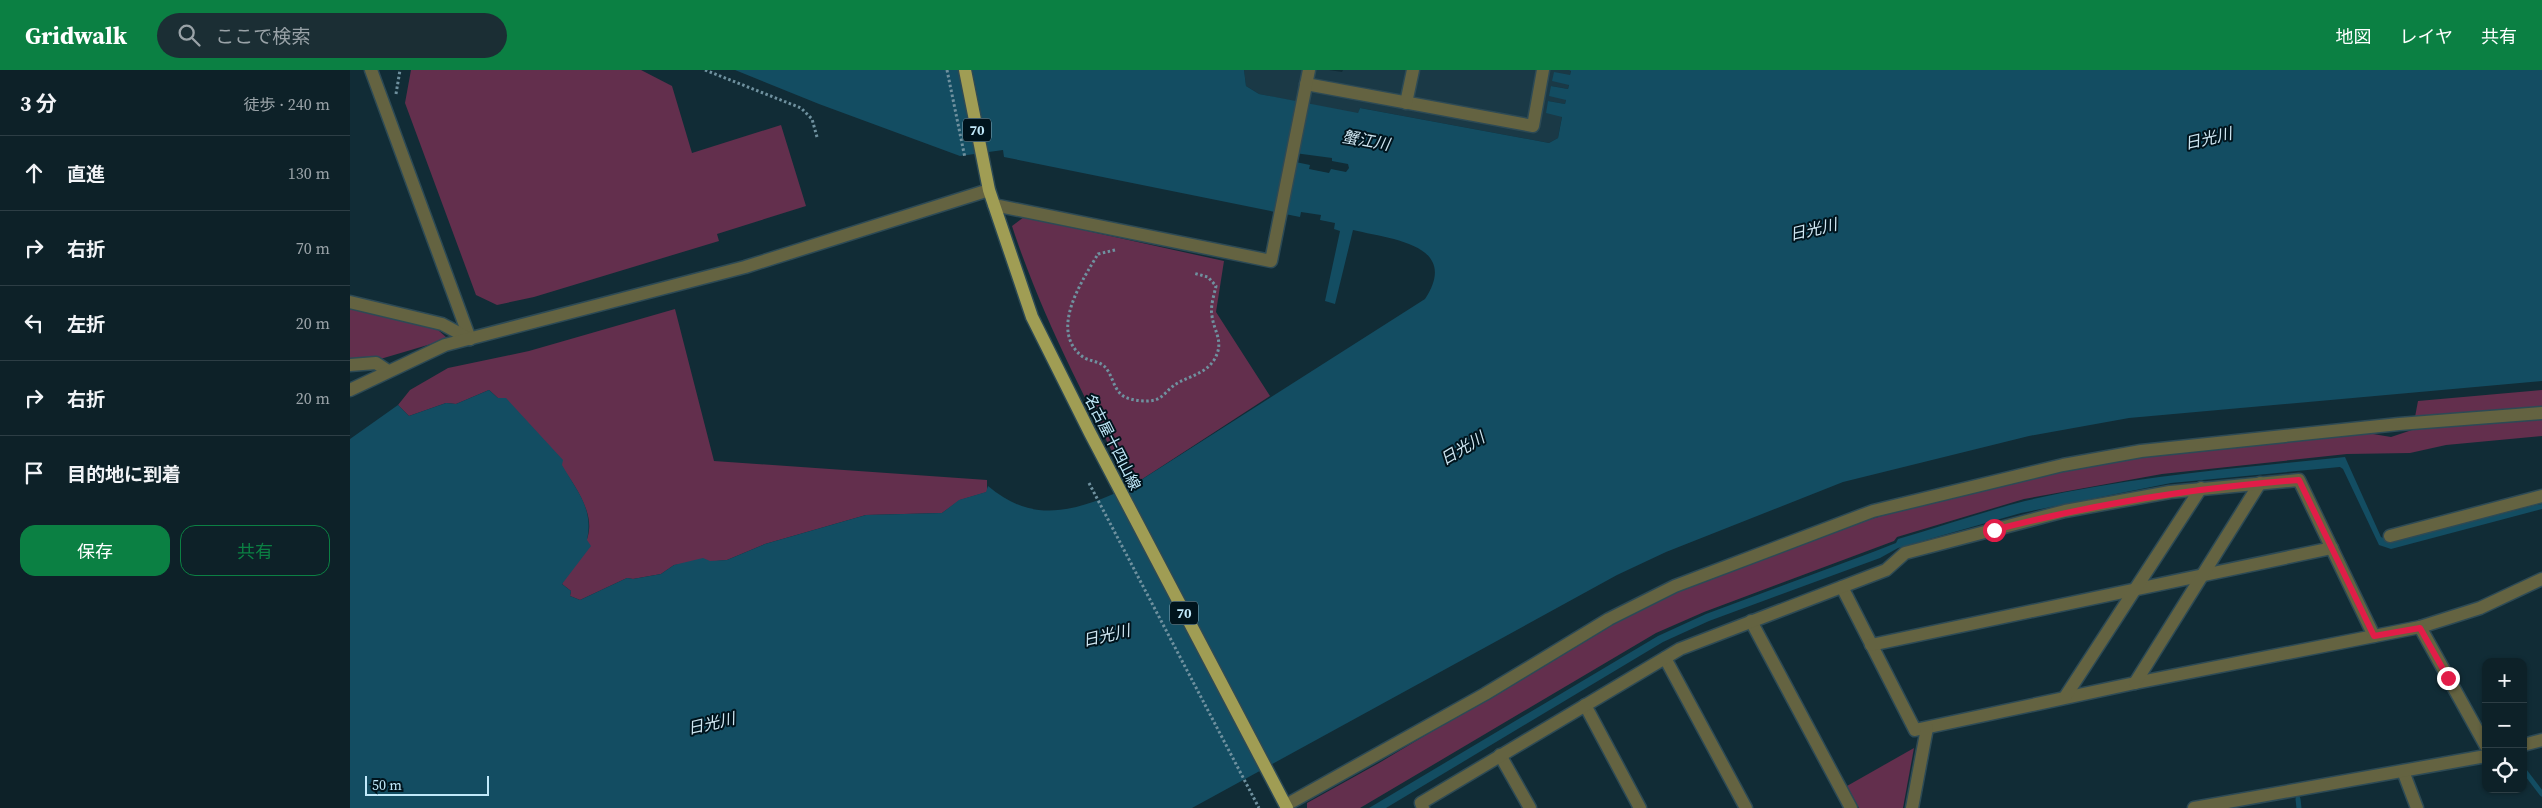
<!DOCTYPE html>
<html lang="ja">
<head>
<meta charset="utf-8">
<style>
	:root { --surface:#0d2128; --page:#1b2e34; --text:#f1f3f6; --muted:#9aa3a8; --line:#2d3e45; --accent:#0b8043 }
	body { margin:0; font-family:"Source Serif 4","Noto Sans JP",serif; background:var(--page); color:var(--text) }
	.controls { position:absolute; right:15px; bottom:15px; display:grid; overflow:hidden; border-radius:10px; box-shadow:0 1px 4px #0004 }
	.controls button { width:45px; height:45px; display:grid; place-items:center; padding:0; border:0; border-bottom:1px solid var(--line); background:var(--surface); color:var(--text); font:25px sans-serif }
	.scale { position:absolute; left:15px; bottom:12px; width:124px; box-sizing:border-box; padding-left:5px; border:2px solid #c1e9fa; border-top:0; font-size:14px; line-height:18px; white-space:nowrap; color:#c1e9fa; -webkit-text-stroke:4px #00141d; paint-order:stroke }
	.stop { position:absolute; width:15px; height:15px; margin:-11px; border:4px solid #e11d48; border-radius:50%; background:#fff }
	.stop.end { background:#e11d48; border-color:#fff; box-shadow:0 1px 5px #0008 }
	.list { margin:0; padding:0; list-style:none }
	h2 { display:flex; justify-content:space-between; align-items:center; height:65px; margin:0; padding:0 20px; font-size:21px }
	h2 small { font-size:16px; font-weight:400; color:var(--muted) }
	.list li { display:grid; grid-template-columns:32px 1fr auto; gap:15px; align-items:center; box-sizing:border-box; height:75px; padding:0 20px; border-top:1px solid var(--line) }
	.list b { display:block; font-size:19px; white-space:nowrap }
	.list em { font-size:16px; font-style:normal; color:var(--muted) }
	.actions { display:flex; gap:10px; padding:15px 20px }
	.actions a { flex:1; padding:11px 0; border:1px solid var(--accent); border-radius:15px; text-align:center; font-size:18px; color:var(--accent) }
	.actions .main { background:var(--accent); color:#fff }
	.icon { flex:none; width:28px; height:28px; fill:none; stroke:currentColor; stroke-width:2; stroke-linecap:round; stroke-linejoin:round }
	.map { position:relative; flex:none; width:2192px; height:738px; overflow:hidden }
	header { display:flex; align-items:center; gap:30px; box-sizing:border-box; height:70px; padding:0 25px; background:var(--accent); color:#fff }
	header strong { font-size:24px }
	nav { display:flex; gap:28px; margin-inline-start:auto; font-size:18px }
	.search { width:350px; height:45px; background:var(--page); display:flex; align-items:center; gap:12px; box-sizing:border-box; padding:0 18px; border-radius:28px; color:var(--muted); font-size:19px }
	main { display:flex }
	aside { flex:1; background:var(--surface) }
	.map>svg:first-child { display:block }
</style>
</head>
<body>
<header>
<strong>Gridwalk</strong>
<div class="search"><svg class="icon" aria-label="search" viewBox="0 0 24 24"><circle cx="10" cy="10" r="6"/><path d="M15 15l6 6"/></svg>ここで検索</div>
<nav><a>地図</a><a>レイヤ</a><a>共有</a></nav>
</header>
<main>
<aside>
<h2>3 分<small>徒歩 · 240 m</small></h2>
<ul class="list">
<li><svg class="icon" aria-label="ahead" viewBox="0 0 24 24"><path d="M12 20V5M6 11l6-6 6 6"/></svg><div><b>直進</b></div><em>130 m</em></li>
<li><svg class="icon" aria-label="right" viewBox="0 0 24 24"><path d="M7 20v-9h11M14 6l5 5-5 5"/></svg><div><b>右折</b></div><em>70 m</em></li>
<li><svg class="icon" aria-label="left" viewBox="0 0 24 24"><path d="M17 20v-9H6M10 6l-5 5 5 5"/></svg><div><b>左折</b></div><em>20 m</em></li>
<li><svg class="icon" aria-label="right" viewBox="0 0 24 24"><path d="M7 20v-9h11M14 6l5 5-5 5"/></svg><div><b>右折</b></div><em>20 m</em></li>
<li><svg class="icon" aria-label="arrive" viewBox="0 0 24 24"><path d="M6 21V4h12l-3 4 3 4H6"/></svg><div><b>目的地に到着</b></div></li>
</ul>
<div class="actions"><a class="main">保存</a><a>共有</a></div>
</aside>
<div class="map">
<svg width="2192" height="738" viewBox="0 0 2192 738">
	<rect width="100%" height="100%" fill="#112c36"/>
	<path fill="#1a3946" d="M894,0h85l13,2 1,-2h228l-1,6 -16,-3 15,11 -1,5 -17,-3 15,14 -1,4 -17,-3 14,15 -4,22 -9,5 -189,-35 -2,6 -99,-20 -13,-8z"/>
	<g fill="#632f4d">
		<path d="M61,0h230l31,16 20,67 89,-28 25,81 -89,28 2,7 -185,56 -37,8 -21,-10 -71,-192z"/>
		<path d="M674,147l200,44 -8,51 54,84 -140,91c-43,-86 -88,-169 -118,-261z"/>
		<path d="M0,239l87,20 11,10 -71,21 -27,1z"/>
		<path d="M325,239l39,152 273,19v12l-27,8 -18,13 -76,2 -101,29 -38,16 -53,5 -13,9 -28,5 -6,-1 -47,22 -10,-4 1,-5 -9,-7c8,-17 25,-34 27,-54 5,-41 -70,-113 -100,-140l-33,14 -10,-1 -37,13 -11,-11 12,-15 38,-22 81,-17z"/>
		<path d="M2192,320v17l-127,10 3,-16z"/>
		<path d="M2192,347v19l-96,9 -36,8 -63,1 -185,20 -138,25 -127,38 -3,4 -190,71 -48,21 -296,175h-53v-5l72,-40 232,-139 73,-36 138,-54 89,-27 153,-36 79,-15 224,-23 24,4 24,-8z"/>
		<path d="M1564,678l-11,60h-44l-12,-22z"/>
	</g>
	<g fill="#134d62" fill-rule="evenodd">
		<path d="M385,0h509l2,16 13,8 99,19 2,-5 189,35 9,-5 4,-21 -16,-4 2,-12 17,3 1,-4 -17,-4 2,-10 17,3 1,-4 -17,-4 2,-9 16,3 1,-4 -2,-1h973v311l-413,37 -100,18 -186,46 -177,70 -49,23 -425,233h-842v-369l48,-34 11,11 37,-13 10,1 33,-14 9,8h8l57,62 -1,5c15,26 32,44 25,75l4,6 -29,38 9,7 -1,5 10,4 47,-22 6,1 28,-5 13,-9 29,-7 7,3 17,-1 38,-16 101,-29 76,-2 17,-13 27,-8 2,-6c48,41 91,23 142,1l295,-188c36,-55 -35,-60 -72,-69l-18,74 -10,-3 15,-70 -6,-2 1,-6 -15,-3 1,-5 -20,-3 -1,5 -296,-60 -1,-7 -43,6 -141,-52zM937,82l45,6v3l16,3 1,4 -3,4 -15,-3 -2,4 -20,-4 1,-4 -24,-5z"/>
		<path d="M1995,387l36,80 11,5 144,-37 6,-1v5l-151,40 -12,-4 -36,-76 -3,-2 -169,16 -150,30 -123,35 -18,10 -171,63 -46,21 -277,166h-17l289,-172 48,-22 167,-62 23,-9 2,-4c42,-12 84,-27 127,-38 105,-25 213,-33 320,-44z"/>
	</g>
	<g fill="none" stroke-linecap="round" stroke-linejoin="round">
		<g stroke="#134d62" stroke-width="5">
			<path d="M2173,699l19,25"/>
			<path d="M1948,729l1,9"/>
		</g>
		<g stroke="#2d4a55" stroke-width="15">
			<g id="minor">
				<path d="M21,0l99,269"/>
				<path d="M956,14l227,42 10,-56"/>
				<path d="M1056,33l7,-33"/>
				<path d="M644,135l277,56 38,-191"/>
				<path d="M0,232l92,22 28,15"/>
				<path d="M0,295l26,-2 12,8"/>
				<path d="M0,320l95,-45 300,-78 244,-77"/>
				<path d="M2040,466l152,-40"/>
				<path d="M1492,517l73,143 220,-47 285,-56 60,-19 62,-29"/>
				<path d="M1401,551l100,187"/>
				<path d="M2070,557l66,119"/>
				<path d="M1521,575l461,-97"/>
				<path d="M1315,588l81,150"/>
				<path d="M1785,613l125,-200"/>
				<path d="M1715,627l136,-209"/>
				<path d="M1235,635l55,103"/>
				<path d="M2173,675l19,-5"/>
				<path d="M1150,685l30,53"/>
				<path d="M2053,701l14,37"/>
				<path d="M936,735l199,-111 124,-75 66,-33 198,-75 190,-46 78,-14 258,-27 143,-11"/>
				<path d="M1073,738l-2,-5 259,-154 206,-79 19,-17 160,-42 105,-19 129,-12 75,156"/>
				<path d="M1562,738l15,-80"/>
				<path d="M1844,738l292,-52"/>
			</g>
		</g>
		<g stroke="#2d4a55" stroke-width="15">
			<path id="major" d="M615,0l24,120 43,127 58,116 197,375"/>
		</g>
		<g stroke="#6f919f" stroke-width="3" stroke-dasharray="2.5 2.5" stroke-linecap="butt">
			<path d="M355,0l96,38 11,11 5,18"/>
			<path d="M597,0l18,88"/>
			<path d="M46,24l4,-24"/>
			<path d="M765,180l-17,4c-16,27 -50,77 -15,103 6,4 15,4 21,9 9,8 9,25 21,31 9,4 21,5 30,3 8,-2 14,-12 21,-16 13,-8 29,-10 38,-24 11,-18 0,-28 -2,-44 -2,-9 2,-21 4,-30l-8,-9 -15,-4"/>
			<path d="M739,413l170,325"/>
		</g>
		<use href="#minor" stroke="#646341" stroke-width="12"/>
		<use href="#major" stroke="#a09d54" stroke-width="12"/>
	</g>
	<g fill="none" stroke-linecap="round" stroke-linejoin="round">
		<path stroke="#e11d48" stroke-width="6" d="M1644,460c103,-27 199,-42 305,-50l75,156 46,-8 28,50"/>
	</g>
	<g text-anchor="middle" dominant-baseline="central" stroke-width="4" stroke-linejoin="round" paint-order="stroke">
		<g fill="#00141d" stroke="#87a9b8" stroke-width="1">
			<rect x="613" y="48.5" width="28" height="23" rx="4"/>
			<rect x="820" y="531.5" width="28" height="23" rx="4"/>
		</g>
		<g font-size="14" font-weight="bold" fill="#c1e9fa">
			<text x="627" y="60">70</text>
			<text x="834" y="543">70</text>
		</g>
		<g font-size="15" fill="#c1e9fa" stroke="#00141d">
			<text transform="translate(763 372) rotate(63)">名古屋十四山線</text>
		</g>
		<g font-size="16" font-style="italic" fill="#cfe6f1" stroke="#00141d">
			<text transform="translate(1858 68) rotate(-13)">日光川</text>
			<text transform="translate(1016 70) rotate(10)">蟹江川</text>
			<text transform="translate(1463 159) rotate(-13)">日光川</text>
			<text transform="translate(1112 378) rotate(-31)">日光川</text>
			<text transform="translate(756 565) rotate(-13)">日光川</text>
			<text transform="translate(361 653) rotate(-13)">日光川</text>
		</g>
	</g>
</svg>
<div class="controls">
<button>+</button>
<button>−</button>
<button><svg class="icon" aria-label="locate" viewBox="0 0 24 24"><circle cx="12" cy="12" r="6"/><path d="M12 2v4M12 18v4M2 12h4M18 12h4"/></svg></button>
</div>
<div class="scale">50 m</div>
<div class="stop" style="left:1644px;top:460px"></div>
<div class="stop end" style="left:2098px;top:608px"></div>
</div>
</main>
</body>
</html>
